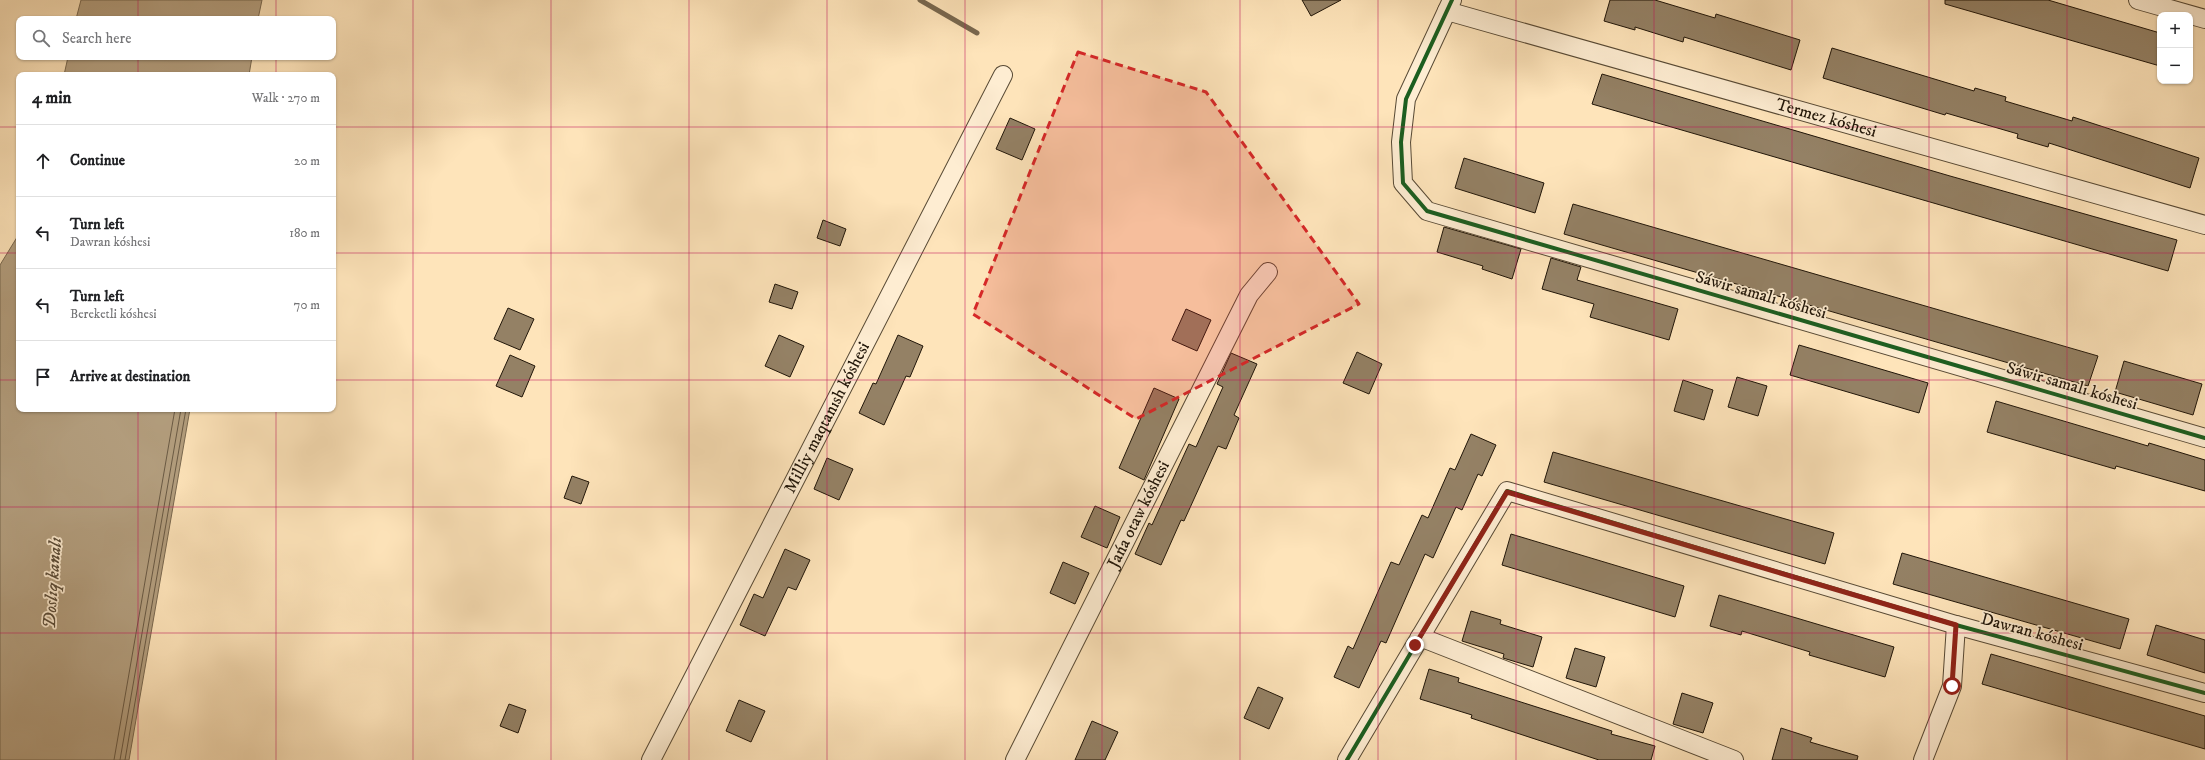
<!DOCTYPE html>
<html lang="en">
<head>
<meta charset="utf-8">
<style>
	:root { --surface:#fff; --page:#f6f6f6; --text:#202124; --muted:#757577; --line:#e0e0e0 }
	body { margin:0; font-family:"IM FELL DW Pica",serif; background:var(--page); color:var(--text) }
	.controls { position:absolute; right:12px; top:12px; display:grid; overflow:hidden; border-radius:8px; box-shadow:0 1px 3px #0004 }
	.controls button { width:36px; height:36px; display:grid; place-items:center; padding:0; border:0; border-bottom:1px solid var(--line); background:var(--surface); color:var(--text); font:20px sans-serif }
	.stop { position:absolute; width:12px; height:12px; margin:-9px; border:3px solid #8f2418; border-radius:50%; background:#fff }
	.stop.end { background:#8f2418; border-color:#fff; box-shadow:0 1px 4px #0008 }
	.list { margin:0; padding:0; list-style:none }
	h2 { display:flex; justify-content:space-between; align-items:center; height:52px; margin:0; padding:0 16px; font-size:17px }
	h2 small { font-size:13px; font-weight:400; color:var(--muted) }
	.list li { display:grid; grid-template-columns:26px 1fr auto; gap:12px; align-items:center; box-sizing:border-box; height:72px; padding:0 16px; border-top:1px solid var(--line) }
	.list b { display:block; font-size:15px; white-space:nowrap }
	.list p { margin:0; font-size:13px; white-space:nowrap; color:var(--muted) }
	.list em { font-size:13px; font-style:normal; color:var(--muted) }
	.icon { flex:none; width:22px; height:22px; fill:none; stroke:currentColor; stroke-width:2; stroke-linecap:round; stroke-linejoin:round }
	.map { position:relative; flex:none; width:2205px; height:760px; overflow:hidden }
	.search { position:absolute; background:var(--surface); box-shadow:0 1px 3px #0004; left:16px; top:16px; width:320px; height:44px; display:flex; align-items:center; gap:10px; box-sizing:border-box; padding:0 14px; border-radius:8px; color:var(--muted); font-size:15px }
	.panel { position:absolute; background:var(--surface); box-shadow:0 1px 3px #0004; left:16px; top:72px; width:320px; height:340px; border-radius:8px }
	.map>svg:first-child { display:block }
</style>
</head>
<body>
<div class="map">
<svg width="2205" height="760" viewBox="0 0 2205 760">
	<rect width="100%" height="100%" fill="#fee4ba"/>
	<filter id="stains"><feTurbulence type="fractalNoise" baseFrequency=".005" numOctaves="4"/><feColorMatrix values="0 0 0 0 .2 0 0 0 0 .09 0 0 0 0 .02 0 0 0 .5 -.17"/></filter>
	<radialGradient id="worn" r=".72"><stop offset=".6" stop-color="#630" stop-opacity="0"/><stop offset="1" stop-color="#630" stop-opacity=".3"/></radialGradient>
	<g fill="#b39e7e" stroke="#79684f">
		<path d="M81,0h181l-4,19h-182z"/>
		<path d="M68,57h184l-3,18h-185z"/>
		<path d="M19,234v175h171l-61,351h-129v-495z"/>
	</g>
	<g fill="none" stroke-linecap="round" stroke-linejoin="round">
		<g stroke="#6a5a44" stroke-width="1">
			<path d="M114,760l61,-351"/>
			<path d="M120,760l61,-351"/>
			<path d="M125,760l61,-351"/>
		</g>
		<path stroke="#79684f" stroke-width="5" d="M920,0l57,33"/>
	</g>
	<g fill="#948165" stroke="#211609">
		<path d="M1302,0h39l-30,16z"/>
		<path d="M1610,0h45l60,18 1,-4 84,26 -9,30 -107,-33 -1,5 -48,-15v3l-31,-9z"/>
		<path d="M1945,0h103l112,33v33l-215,-62z"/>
		<path d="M1832,48l142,43 1,-3 31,9 -1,4 67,20 1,-4 126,41 -9,30 -141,-45 -1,4 -31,-9 1,-4 -72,-21 -1,2 -122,-37z"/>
		<path d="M1602,74l348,102 227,64 -9,31 -576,-167z"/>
		<path d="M1010,118l25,11 -13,31 -26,-11z"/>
		<path d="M1464,158l80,25 -9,30 -80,-25z"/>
		<path d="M1573,204l525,152 -10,30 -524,-152z"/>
		<path d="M823,220l23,9 -6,17 -23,-8z"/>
		<path d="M1444,227l77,22 -9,30 -30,-10 1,-3 -46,-14z"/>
		<path d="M1551,258l30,9 -4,13 101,29 -9,31 -79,-23 4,-13 -52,-15z"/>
		<path d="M775,284l23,8 -6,17 -23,-7z"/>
		<path d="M508,308l26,11 -14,31 -26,-11z"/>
		<path d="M1186,309l25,11 -14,31 -25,-11z"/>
		<path d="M779,335l25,11 -14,31 -25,-11z"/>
		<path d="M898,335l25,11 -13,31 -4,-1 -22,49 -25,-12 14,-30 3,1z"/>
		<path d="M1799,345l129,38 -9,30 -129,-38z"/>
		<path d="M1357,352l25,12 -13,30 -26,-11z"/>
		<path d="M1231,353l26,11 -23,51 5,3 -13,31 -8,-3 -34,75 -3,-1 -20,45 -26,-11 14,-31 3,2 37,-81 7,3 27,-60 -6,-3z"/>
		<path d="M510,355l25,11 -13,31 -26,-11z"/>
		<path d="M2124,361l78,23 -9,31 -78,-23z"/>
		<path d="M1737,377l30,9 -9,30 -30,-9z"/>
		<path d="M1683,380l30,10 -9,30 -30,-9z"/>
		<path d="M1154,388l25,11 -35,81 -25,-12z"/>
		<path d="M1996,401l152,45 1,-3 56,17v31l-89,-25 -1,3 -128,-37z"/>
		<path d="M1471,434l25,11 -14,31 -4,-2 -16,36 -6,-3 -23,51 -8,-4 -39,89 -5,-2 -22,47 -25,-11 14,-31 5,3 38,-87 8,3 23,-50 6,3 22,-50 5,2z"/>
		<path d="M1553,452l281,81 -9,31 -281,-82z"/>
		<path d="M827,458l26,11 -14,31 -25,-11z"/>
		<path d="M572,476l17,6 -8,22 -17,-6z"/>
		<path d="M1095,506l25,11 -13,31 -26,-11z"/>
		<path d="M1511,534l173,52 -9,31 -173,-52z"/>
		<path d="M785,549l25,11 -14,30 -8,-3 -23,49 -25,-11 14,-31 9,4z"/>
		<path d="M1902,553l227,66 -9,30 -227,-65z"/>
		<path d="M1063,562l26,11 -14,31 -25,-11z"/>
		<path d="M1719,595l175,52 -9,30 -76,-22 1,-3 -68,-21 -1,4 -31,-9z"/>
		<path d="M1471,611l30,9 -1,4 42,13 -9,30 -30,-9 1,-4 -42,-13z"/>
		<path d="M2156,625l49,15v33l-58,-18z"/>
		<path d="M1575,648l30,9 -9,30 -30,-9z"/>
		<path d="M1991,654l214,62v33l-223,-65z"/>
		<path d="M1429,669l30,9 -1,4 154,49 -1,3 44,12 -4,14h-52l-128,-42 1,-3 -52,-16z"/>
		<path d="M1258,687l25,11 -14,31 -25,-11z"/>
		<path d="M1682,693l31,10 -10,30 -30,-9z"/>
		<path d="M739,700l26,11 -14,31 -25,-11z"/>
		<path d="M509,704l17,6 -8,23 -18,-7z"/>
		<path d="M1092,721l26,11 -13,28h-30z"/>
		<path d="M1781,728l31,10 -2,4 48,14 -1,4h-85z"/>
	</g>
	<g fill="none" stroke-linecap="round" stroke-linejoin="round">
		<g stroke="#584a35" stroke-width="20">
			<g id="street">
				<path d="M1452,0l-46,99 -5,43 2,41 24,28 778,227"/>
				<path d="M2138,0l67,19"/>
				<path id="s1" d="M1447,11l758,214"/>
				<path d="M1420,637l314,123"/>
				<path id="s2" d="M651,760l352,-685"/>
				<path id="s3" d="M1015,760l234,-465 19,-23"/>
				<path d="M1347,760l160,-269 449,134 249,68"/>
				<path d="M1923,760l29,-74 4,-61"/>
			</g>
		</g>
		<use href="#street" stroke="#feedd2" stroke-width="18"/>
		<g stroke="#feedd2" stroke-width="6">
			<g id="cycleway">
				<path d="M1452,0l-46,99 -5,43 2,41 24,28 778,227"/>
				<path d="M1347,760l160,-269 449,134 249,68"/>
			</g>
		</g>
		<use href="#cycleway" stroke="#1b5e20" stroke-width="4"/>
	</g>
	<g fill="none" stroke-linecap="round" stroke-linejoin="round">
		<path stroke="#8f2418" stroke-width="5" d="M1415,645l92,-153 449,133 -4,61"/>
	</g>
	<path fill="#d62828" fill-opacity="0.2" stroke="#d62828" stroke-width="3" stroke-dasharray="8 5" stroke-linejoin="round" d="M1078,52l128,40 153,212 -223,115 -163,-105z"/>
	<path fill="none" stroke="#c2185b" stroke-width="1" stroke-opacity="0.55" d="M138,0v19M276,0v19M413,0v760M551,0v760M689,0v760M827,0v760M965,0v760M1102,0v760M1240,0v760M1378,0v760M1516,0v760M1654,0v760M1792,0v760M1929,0v760M2067,0v760M138,57v18M276,57v18M0,127h19M333,127h1872M0,253h19M333,253h1872M0,380h19M333,380h1872M138,409v351M276,409v351M0,507h2205M0,633h2205"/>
	<g text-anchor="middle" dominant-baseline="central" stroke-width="3.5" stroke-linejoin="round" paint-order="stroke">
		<g font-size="17" fill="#211609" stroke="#feedd2">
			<text stroke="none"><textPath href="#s1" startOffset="394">Termez kóshesi</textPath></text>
			<text transform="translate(1761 295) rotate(16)">Sáwir samalı kóshesi</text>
			<text transform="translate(2072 386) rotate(16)">Sáwir samalı kóshesi</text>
			<text stroke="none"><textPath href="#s2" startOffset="385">Milliy maqtanısh kóshesi</textPath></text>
			<text stroke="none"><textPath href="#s3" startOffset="275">Jańa otaw kóshesi</textPath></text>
			<text transform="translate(2032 632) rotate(15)">Dawran kóshesi</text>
		</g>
		<g font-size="18" font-style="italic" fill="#5b4c38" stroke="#feedd2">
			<text transform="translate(53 583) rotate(-86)">Doslıq kanalı</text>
		</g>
	</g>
	<rect width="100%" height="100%" filter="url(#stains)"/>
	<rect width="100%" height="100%" fill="url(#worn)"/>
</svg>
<div class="controls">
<button>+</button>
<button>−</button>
</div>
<div class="stop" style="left:1952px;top:686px"></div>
<div class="stop end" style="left:1415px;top:645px"></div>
<div class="search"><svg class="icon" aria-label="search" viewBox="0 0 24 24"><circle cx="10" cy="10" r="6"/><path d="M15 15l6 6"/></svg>Search here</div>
<section class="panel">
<h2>4 min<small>Walk · 270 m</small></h2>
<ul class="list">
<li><svg class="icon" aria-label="ahead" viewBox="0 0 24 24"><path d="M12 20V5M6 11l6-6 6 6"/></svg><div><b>Continue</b></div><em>20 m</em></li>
<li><svg class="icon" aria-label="left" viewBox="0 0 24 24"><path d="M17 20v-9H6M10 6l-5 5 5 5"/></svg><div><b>Turn left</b><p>Dawran kóshesi</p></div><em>180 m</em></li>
<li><svg class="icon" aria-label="left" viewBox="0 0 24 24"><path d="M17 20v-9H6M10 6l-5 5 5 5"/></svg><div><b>Turn left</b><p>Bereketli kóshesi</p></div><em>70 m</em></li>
<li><svg class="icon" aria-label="arrive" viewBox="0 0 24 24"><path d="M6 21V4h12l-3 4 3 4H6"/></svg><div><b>Arrive at destination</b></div></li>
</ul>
</section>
</div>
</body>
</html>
